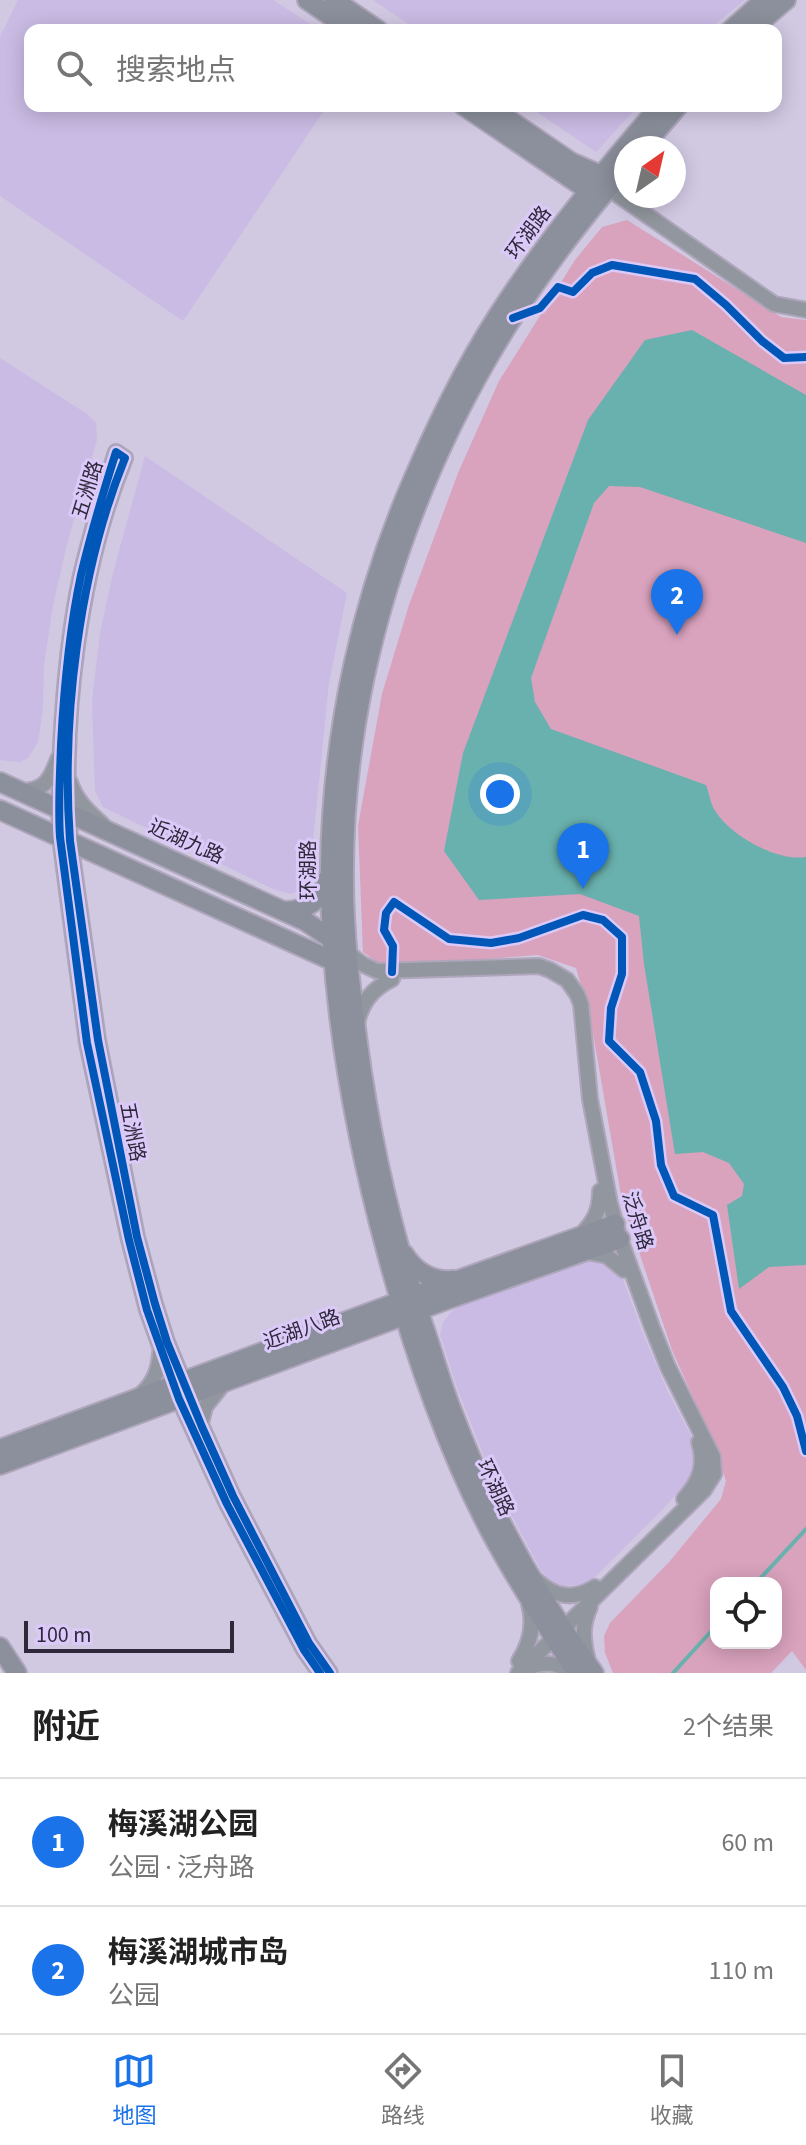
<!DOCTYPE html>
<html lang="zh">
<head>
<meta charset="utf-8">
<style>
	:root { --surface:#fff; --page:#f2f2f2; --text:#222; --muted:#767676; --line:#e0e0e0; --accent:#1a73e8 }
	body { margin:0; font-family:"Source Sans 3","Noto Sans SC",sans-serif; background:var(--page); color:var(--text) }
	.controls { position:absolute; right:24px; bottom:24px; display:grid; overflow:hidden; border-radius:16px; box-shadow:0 4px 20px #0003 }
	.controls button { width:72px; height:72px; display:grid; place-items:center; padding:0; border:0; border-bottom:2px solid var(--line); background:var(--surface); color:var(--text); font:40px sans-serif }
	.compass { position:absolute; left:614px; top:136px; width:72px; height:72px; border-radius:50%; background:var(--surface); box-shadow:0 4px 20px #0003; rotate:34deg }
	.scale { position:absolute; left:24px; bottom:20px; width:210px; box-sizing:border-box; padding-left:8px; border:4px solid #2f283a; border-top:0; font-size:22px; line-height:28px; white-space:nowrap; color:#2f283a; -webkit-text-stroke:6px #dbcaf9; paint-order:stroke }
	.you { position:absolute; left:500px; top:794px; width:28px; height:28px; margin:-20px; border:6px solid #fff; border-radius:50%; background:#1a73e8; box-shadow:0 0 0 12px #1a73e833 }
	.badge { display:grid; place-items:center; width:52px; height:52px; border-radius:50%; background:var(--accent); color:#fff; font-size:26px; font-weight:700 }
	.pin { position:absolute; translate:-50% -66px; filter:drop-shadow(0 2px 4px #0008) }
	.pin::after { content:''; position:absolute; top:42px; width:28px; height:24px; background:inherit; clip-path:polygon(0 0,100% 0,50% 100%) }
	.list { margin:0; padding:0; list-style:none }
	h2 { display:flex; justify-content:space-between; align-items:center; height:104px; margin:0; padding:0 32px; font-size:34px }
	h2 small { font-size:26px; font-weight:400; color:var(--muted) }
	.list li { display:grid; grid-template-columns:52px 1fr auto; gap:24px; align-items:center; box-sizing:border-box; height:128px; padding:0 32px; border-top:2px solid var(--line) }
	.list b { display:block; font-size:30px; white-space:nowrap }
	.list p { margin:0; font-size:26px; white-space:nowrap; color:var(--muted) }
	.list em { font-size:26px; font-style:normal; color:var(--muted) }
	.icon { flex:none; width:44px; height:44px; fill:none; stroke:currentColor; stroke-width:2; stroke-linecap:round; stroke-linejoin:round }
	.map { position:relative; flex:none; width:806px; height:1673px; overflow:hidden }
	.search { position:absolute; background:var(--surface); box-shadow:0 4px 20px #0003; left:24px; right:24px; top:24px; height:88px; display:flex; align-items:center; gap:20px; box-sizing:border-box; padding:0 28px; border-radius:16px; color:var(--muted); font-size:30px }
	.sheet { height:360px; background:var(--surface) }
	nav { display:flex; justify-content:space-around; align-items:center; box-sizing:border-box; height:112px; border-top:2px solid var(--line); background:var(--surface); font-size:22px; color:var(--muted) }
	nav a { display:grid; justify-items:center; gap:4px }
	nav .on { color:var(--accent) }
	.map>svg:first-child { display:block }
</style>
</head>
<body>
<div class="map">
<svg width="806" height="1673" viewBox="0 0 806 1673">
	<rect width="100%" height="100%" fill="#d1c8e2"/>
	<g fill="#cabbe4">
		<path d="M18,0h255l47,30h-290v76h297l-144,215 -183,-125v-159z"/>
		<path d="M373,0h372l-37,30h-291z"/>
		<path d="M528,106h110l-42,46z"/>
		<path d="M0,358l87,56 9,9 1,17 -30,104 -14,62 -9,59 -1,42 -5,35 -10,16 -9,4 -19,-2z"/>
		<path d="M145,456l202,137 -18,90 -20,197 -7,10 -11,4 -18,-5 -170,-82 -8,-16 -3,-90 8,-68 13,-60z"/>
		<path d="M577,1259l14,1 14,4 17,13 22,59 24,56 26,49 1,9 -3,21 -9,16 -21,23 -68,68 -13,7 -16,1 -15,-5 -10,-12 -46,-87 -37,-94 -17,-53 3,-12 8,-11 13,-9z"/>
	</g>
	<path fill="#d9a2bd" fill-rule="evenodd" d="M627,220l154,97 25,3v1350l-14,-19 -21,22h-158l-8,-20 -1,-17 6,-13 60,-62 51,-62 5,-18 -13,-39 -41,-92 -50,-149 -28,-162 -9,-40 -9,-31 -38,-13 -154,12 -21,-15 -5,-126 24,-132 27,-89 49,-132 41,-92 76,-121 27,-33zM716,1583h60v60h-60z"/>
	<path fill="#69b1ae" d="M692,330l114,65v148l-166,-56 -31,-1 -15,17 -63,175 4,24 16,27 155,56c3,7 4,17 8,24 15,26 63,53 92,48v408l-37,2 -30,22 -12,-84 15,-9 2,-12 -15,-21 -26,-11 -28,2 -31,-190 -5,-48 -59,-22 -101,6 -35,-49 19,-98 125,-333 57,-80z"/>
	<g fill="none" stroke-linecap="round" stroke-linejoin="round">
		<g stroke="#69b1ae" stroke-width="4">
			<path d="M756,1583l50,-54"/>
			<path d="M673,1673l43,-47"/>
		</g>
		<g stroke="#aea6bb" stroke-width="18">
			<g id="minor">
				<path d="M608,188l166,116 32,6"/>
				<path d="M70,782c6,19 19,30 33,43"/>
				<path d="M20,791c24,0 30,-10 38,-32"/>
				<path d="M347,952l15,12 15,7 162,-5 11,4 17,10 10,14 4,10 9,95 20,105 10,35 32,88 16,40 45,90 1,17 -10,16 -186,183"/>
				<path d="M357,1023c5,-21 15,-34 35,-44"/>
				<path d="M580,1236c14,-14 20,-25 20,-45"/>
				<path d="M587,1252l20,4 17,14"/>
				<path d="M138,1397c15,-12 21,-26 22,-44"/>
				<path d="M201,1423l4,-16 19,-24"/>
				<path d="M684,1499c16,-18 22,-34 15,-57"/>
				<path d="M535,1579c19,18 38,22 60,8"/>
				<path d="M519,1661c11,-17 16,-36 10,-57"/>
				<path d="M588,1661c-5,-20 -7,-35 2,-54"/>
				<path d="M526,1669c17,-9 32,-6 48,4"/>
				<path d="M320,1673l-16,-23 -77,-146 -48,-105 -32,-89 -18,-70 -42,-197 -27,-206c-2,-31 0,-61 1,-92 3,-57 8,-114 20,-170 10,-42 22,-82 35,-123l9,6c-46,113 -64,261 -55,383l28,199 39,197 18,67 12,38 35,85 31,69 76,147 21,30"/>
			</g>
		</g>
		<g stroke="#aea6bb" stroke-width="22">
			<g id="major">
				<path d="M307,0l44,30"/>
				<path d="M334,0l44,30"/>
				<path d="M731,30l33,-30"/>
				<path d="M751,30l35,-30"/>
				<path d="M464,106l125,85 10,-2"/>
				<path d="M489,106l82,56 41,18"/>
				<path d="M642,148l36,-42"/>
				<path d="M0,782l305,139 31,21"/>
				<path d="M0,810l344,156"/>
				<path d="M284,911c22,0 38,-10 44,-33"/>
				<path d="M404,1254c11,18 29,28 49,26"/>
				<path d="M0,1449l444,-164 171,-61"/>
				<path d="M0,1465l449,-166 171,-60"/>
				<path d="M0,1647l17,26"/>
				<path d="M577,1673c-32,-48 -62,-95 -89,-146 -45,-86 -76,-180 -101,-273 -34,-125 -58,-257 -57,-388 2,-133 31,-269 85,-391 27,-63 58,-124 97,-181 45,-66 96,-128 148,-188"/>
				<path d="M594,1673c-60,-81 -108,-171 -143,-265 -10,-26 -17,-52 -26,-78 -32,-93 -54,-188 -67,-286 -7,-54 -14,-108 -14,-163 -2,-197 63,-398 169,-564 34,-53 73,-103 113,-150"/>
			</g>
		</g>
		<use href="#minor" stroke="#92979f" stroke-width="14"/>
		<use href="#major" stroke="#8c909c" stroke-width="18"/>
		<g stroke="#dbcaf9" stroke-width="13">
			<g id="cycleway">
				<path d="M513,318l27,-10 18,-21 15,5 19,-19 20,-8 83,14 31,26 36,36 22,17 22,-1"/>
				<path d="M392,972l1,-26 -9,-16 2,-17 8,-11 55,37 42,4 28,-5 64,-23 20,5 19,17v37l-11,34 -2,33 31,31 16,49 5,44 13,31 39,19 18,96 52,76 14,29 9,35"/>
				<path d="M320,1673l-16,-23 -77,-146 -48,-105 -32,-89 -18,-70 -42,-197 -27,-206c-2,-31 0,-61 1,-92 3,-57 8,-114 20,-170 10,-42 22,-82 35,-123l9,6c-46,113 -64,261 -55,383l28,199 39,197 18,67 12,38 35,85 31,69 76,147 21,30"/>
			</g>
		</g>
		<use href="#cycleway" stroke="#0057b8" stroke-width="8"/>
	</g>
	<g text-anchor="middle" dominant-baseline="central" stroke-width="6" stroke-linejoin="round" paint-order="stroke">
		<g font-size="20" fill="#2f283a" stroke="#dbcaf9">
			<text transform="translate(529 233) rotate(-53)">环湖路</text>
			<text transform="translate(88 490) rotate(-73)">五洲路</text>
			<text transform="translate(186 842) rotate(24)">近湖九路</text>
			<text transform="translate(309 870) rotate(-90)">环湖路</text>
			<text transform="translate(132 1132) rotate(79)">五洲路</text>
			<text transform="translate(637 1221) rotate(73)">泛舟路</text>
			<text transform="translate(302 1330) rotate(-20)">近湖八路</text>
			<text transform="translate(495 1488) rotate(65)">环湖路</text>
		</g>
	</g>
</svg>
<div class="controls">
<button><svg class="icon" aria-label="locate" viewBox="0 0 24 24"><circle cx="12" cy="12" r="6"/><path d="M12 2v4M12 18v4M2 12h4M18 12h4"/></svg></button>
</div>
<svg class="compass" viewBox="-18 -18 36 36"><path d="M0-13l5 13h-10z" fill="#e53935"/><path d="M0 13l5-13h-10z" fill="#767676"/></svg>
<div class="scale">100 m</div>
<div class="you"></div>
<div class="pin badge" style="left:583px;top:889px">1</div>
<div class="pin badge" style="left:677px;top:635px">2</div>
<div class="search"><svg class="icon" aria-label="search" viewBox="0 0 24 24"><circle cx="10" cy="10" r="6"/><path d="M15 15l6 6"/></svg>搜索地点</div>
</div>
<section class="sheet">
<h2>附近<small>2个结果</small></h2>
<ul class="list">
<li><span class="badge">1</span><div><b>梅溪湖公园</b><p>公园 · 泛舟路</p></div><em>60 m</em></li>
<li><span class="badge">2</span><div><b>梅溪湖城市岛</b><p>公园</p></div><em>110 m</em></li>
</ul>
</section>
<nav>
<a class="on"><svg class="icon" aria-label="map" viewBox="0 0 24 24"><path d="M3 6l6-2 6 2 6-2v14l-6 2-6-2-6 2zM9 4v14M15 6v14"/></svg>地图</a>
<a><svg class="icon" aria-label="directions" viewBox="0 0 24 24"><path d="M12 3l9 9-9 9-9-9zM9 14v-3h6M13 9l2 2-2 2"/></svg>路线</a>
<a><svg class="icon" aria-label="saved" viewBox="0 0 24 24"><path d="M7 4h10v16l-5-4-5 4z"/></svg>收藏</a>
</nav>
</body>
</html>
